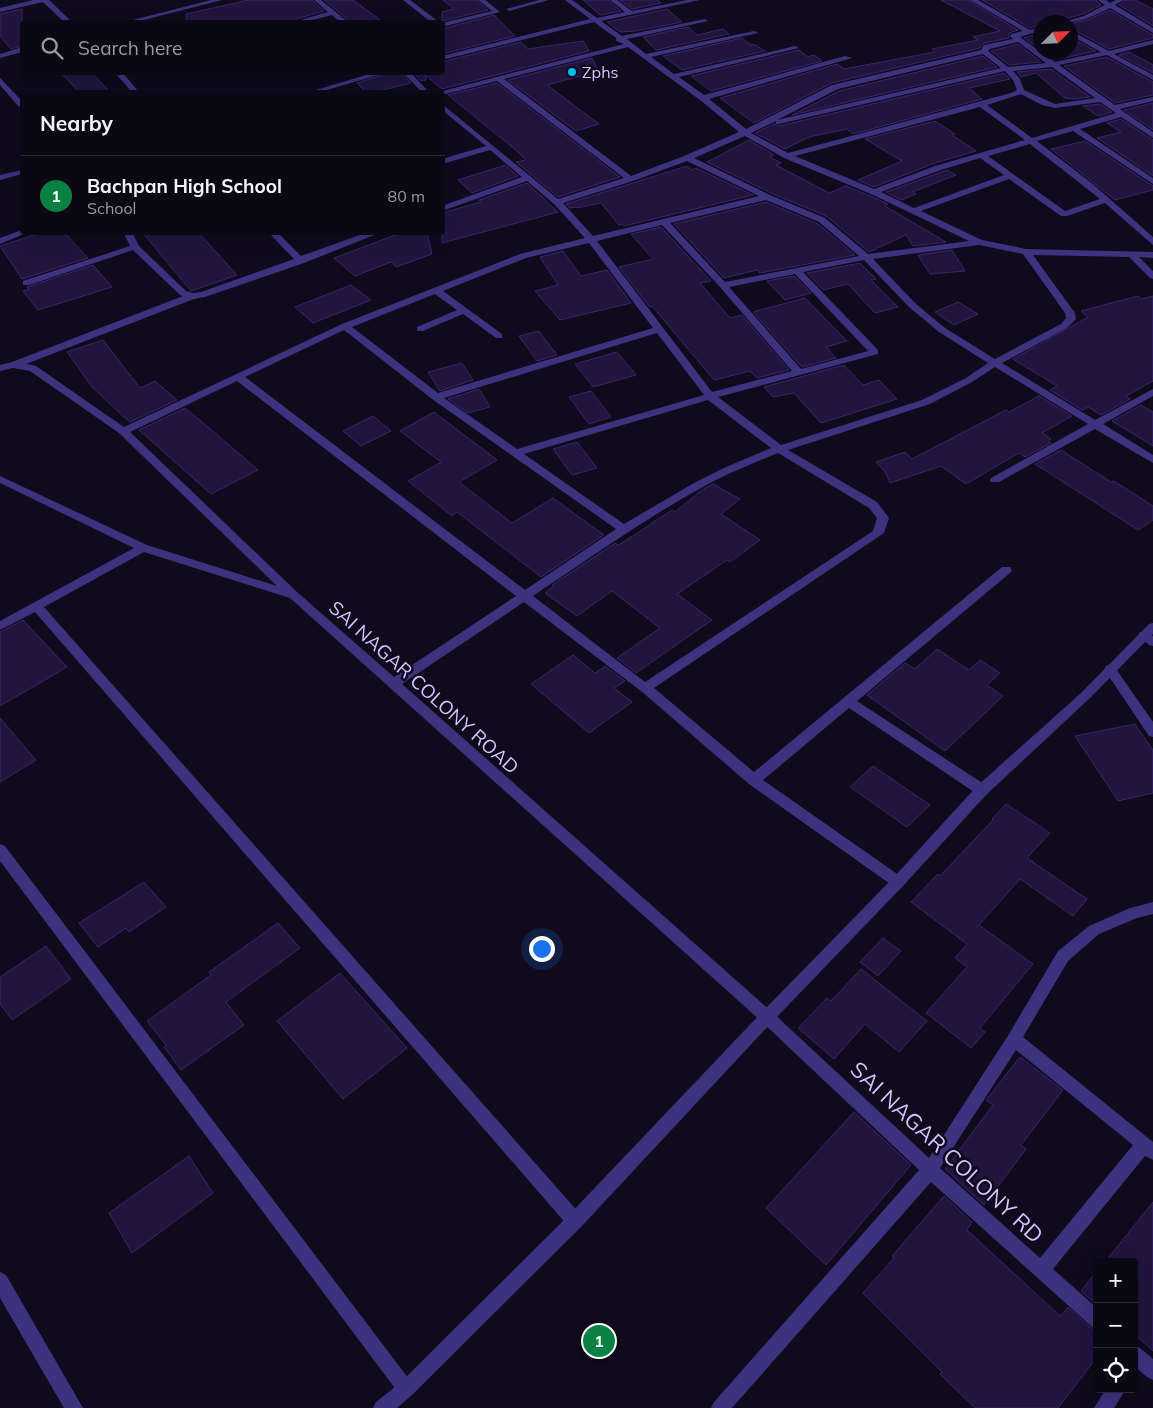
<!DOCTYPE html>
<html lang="en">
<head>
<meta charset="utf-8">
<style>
	:root { --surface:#0b0815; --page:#191622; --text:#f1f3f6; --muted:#9a9aa0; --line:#2b2934; --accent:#0b8043 }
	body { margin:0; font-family:Mulish,sans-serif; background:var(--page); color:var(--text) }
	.controls { position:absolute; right:15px; bottom:15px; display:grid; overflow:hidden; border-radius:5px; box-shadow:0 5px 20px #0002 }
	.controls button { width:45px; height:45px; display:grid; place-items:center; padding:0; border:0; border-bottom:1px solid var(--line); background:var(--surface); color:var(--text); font:25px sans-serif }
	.compass { position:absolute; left:1033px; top:15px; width:45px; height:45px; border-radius:50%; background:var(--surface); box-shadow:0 5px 20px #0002; rotate:66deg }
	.you { position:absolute; left:541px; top:948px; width:18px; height:18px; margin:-12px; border:4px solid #fff; border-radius:50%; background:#1a73e8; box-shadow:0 0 0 8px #1a73e833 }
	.badge { display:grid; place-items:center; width:32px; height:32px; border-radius:50%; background:var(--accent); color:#fff; font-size:16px; font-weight:700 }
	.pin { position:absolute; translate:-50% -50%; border:2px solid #fff; box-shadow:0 1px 5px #0006 }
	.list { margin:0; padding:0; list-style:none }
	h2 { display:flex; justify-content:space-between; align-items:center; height:65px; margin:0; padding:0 20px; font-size:21px }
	h2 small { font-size:16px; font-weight:400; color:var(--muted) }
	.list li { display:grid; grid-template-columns:32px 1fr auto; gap:15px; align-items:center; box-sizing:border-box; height:80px; padding:0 20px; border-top:1px solid var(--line) }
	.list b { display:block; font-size:19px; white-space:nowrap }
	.list p { margin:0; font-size:16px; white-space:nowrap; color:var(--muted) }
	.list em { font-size:16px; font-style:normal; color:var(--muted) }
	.icon { flex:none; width:28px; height:28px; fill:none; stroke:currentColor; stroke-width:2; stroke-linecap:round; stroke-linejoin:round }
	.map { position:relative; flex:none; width:1153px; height:1408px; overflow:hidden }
	.search { position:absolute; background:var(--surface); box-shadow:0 5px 20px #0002; left:20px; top:20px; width:425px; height:55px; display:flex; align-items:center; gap:12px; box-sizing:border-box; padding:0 18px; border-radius:5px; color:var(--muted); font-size:19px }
	.panel { position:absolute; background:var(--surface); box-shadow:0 5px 20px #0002; left:20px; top:90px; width:425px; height:145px; border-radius:5px }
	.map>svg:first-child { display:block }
</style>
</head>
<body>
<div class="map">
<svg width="1153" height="1408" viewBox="0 0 1153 1408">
	<rect width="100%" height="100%" fill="#0f0a1c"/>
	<g fill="#21153e" stroke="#3b256b">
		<path d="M248,0h64l12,11 -28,8 -2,3h-107l-1,-8z"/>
		<path d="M324,0h29l30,22h-33z"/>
		<path d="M443,0h33l12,10 -46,11v-9l12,-3z"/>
		<path d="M583,0h25l13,11 -21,4z"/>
		<path d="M620,0h37l4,3 -29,6z"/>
		<path d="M941,0h27l50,30 -9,3v5l-25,5 -4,5 -148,35 -78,40 -34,-25 117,-34 7,5 91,-17 -3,-3 46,-9 -5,-3 27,-6z"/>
		<path d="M982,0h114l5,5 -18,9 -21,6 -1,2h-21v3l-10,3z"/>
		<path d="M1126,0h9l18,9v17l-34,-21z"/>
		<path d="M22,9v37l-11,3 -11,-13v-22z"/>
		<path d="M667,9l15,13 -46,9 -16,1 -13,-10z"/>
		<path d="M1110,10l43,25v3l-44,11 -39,-21v-4l17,-4z"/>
		<path d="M494,15l21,21 -73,18v-25z"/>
		<path d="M688,27l9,8 26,-6 6,5 -73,16 -13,-13z"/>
		<path d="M1040,33v16l-16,-11z"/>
		<path d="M1070,37l26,14 -41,9 -10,-8h25z"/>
		<path d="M742,38l9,7 3,-1 11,7 -83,19 -19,-14z"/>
		<path d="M583,41l6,10 -147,38 -17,-14 1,5 -5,1 -8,-9h29v-10l79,-20 7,7z"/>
		<path d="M1018,44l23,18 -32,3 -18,-14z"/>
		<path d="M799,50l9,7 6,-2 8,6 -111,30 -20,-15z"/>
		<path d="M1129,52l24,13v8l-34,-18z"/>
		<path d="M983,56l14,11 -205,48 47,-24z"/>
		<path d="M1107,57l46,25v13l-38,8 -51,-37z"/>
		<path d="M592,58l7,13 -52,14 52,39 -23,7 -68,-51z"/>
		<path d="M1051,69l39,28 -17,2 -8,-1 -29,-25 -15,4 -4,-5z"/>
		<path d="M60,72h31l19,20h-31z"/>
		<path d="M391,72h9l11,11 -36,9h-9l-9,-9z"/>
		<path d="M1004,73l6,6 -41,9 13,11 -129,35 -6,-5 -38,8 -24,12 -30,-16 19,-9 5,2z"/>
		<path d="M497,83l123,94 -62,20 -42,-35 10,-2 -9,-9 -69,-56z"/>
		<path d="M1153,103v27l-29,-20z"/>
		<path d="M1100,104l12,8 -14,4 -15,-10z"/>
		<path d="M1121,119l32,21v36l-56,-38 24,-6 -14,-9z"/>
		<path d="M935,121l20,13 -3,1 24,16 -41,12 -61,24 -16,-7 44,-19 -37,-22z"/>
		<path d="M749,140l25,15 -4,2 11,6 -5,2 53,28 17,-7 24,10 18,8 -3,2 61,36 -33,4 -7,-11 -37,17 -43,-36 -55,-23 -64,-31z"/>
		<path d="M1085,141l68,45v4l-38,10 -64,-51z"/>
		<path d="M505,165l13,11 -46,17 -14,-13z"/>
		<path d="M687,166l5,4 4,-2 57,27 -129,31 -2,-2 -3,1 -18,-22 -24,5 -1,-1 -6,1 -4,-4z"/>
		<path d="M947,170l9,5 -44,17 4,2 -15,6 -15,-8z"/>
		<path d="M527,183l31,29 -116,31v-30l39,-11 -2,-2z"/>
		<path d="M766,202l52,22 37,31 -95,18 -3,-3 -33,8 -50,-54z"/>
		<path d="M661,227l50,54 -11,2 30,35 12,-3 47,55 -32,8 -7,-7 -36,9 -62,-74 -2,1 -6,-7 -25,-33 34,-8 -22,-25z"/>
		<path d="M43,232h21l24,26 -66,21 -22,-33z"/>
		<path d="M142,232h56l39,43 -46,16z"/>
		<path d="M403,232h24l5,22 -36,13 -5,-5 -36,14 -21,-18z"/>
		<path d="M952,250l13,21 -35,3 -12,-19z"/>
		<path d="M563,251l18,25 26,-6 24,33 -71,17 -25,-29 23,-6 -18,-28z"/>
		<path d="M860,263l16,16 -5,1 27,27 -23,6 -27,-29 -25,6 -16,-17z"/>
		<path d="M93,265l19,22 -74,23 -15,-19 6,-2 -2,-2z"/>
		<path d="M794,276l17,17 -26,7 -18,-19z"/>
		<path d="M351,285l20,15 -58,23 -18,-16z"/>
		<path d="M1138,296l3,3 12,-3v85l-27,15 4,3 -29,16 -13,-8 -6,3 -32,-20 7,-4 -44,-27 75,-42 -7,-6z"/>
		<path d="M805,298l42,43 -21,6 10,11 -34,9 -49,-55z"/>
		<path d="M958,302l20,12 -24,11 -19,-13z"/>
		<path d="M539,331l18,24 -20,6 -18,-25z"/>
		<path d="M103,340l37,48 15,-7 22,19 -47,22 -6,-5 -32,-30 -25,-35z"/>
		<path d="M617,352l19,23 -43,12 -18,-23z"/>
		<path d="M462,363l11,17 -33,11 -12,-19z"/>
		<path d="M844,365l19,20 16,-5 18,19 -76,24 -27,-30 -21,4 -9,-10z"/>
		<path d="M479,389l11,18 -22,6 -20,-14z"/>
		<path d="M591,391l20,26 -22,7 -20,-27z"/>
		<path d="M1039,396l33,20 -30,17 9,6 -3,2 3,2 -26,14 -6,-4 -53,31 -25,-18 -51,17 -4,-10 -10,-11 29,-10 7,7 94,-49 3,2z"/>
		<path d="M1141,405l12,7v34l-41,-25z"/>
		<path d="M185,408l22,18 51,44 -47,24 -72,-64z"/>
		<path d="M434,412l63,48 -38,22 53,41 41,-25 51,37 -63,42 -84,-65 -5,4 -44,-35 33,-19 -41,-31z"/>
		<path d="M373,416l18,15 -30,15 -18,-15z"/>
		<path d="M577,442l20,26 -25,7 -19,-26z"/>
		<path d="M1061,450l50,32 3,-1 39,25v14l-15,10 -103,-66z"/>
		<path d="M713,484l27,15 -19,15 39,26 -30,22 -3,-2 -50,34 35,26 -76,53 -19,-15 43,-30 -48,-37 -35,25 -32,-23 9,-7 -2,-1 63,-42 3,2 4,-2 50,-33 3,2 27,-22z"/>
		<path d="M23,620l44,47 -67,39v-74z"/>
		<path d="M937,649l32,21 11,-10 20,13 -13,12 16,11 -58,55 -78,-56 38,-32 10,6z"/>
		<path d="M573,655l22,18 10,-7 20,15 -11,7 18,14 -43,31 -58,-49z"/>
		<path d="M0,718l36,42 -36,22z"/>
		<path d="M1135,724l18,26v43l-35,8 -43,-65z"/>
		<path d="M873,766l57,39 -23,22 -57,-40z"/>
		<path d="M1006,804l44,29 -23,25 60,41 -14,17 -53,-37 -41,46 54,39 -53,64 5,4 -14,16 -45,-35 41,-46 -12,-9 12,-14 -56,-42 27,-28 2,2 53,-56 -1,-1z"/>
		<path d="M144,882l22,25 -37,25 -3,-4 -28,19 -19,-24z"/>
		<path d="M278,923l22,25 -74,54 18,23 -63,45 -17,-23 2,-2 -19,-24 64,-46 -2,-3z"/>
		<path d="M883,938l18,13 -23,25 -18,-14z"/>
		<path d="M46,946l25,33 -59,41 -12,-16v-27z"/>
		<path d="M861,969l66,52 -28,31 -34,-28 -31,35 -36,-31 29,-30 4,3z"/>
		<path d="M340,973l67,75 -64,51 -66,-78z"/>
		<path d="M1020,1057l43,33 -42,55 5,4 -42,56 -39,-36 48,-64 -7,-5z"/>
		<path d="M854,1112l57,53 -85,100 -60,-57z"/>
		<path d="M189,1156l24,37 -81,60 -23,-40z"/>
		<path d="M944,1196l28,26 -5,8 92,85 2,1 7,-9 22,20 7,4v26l-39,51h-83l-35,-34 2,-2 -79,-79 31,-35 -2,-2z"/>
		<path d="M1153,1202v149l-19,-17v-72h-29z"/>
		<path d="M1097,1271v34l-16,-14z"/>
	</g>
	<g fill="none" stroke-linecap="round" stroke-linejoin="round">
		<path fill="#3d327e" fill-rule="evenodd" d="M539,0h10l-40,11 -3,-2z"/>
		<g fill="#3d327e" fill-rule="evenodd">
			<path d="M33,0h16l23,22h-8l-21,-20 -43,10v-4z"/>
			<path d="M211,0h11l-86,22h-11z"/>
			<path d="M314,0h7l27,22h-8l-8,-7 -27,7h-9l1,-1 31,-9z"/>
			<path d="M403,0h7l29,22h-8z"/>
			<path d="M478,0h7l15,12 -58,15v-4l50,-12z"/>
			<path d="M565,0h7l25,18 28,-6 -15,-12h7l15,11 55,-11h13l-99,21 21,15 83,-17 3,2 -81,18 19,15 108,-23 4,2 -107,24 23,17 121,-28 4,2 -120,29 25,18 141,-39 7,2 -143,41 37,30 86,-44 149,-35 3,-5 29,-6 -3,-3 1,-2 12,-3 -53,-31h8l52,30 10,-3v4l-20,6 35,25 46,-10 -31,-17v-5l39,21 44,-11v4l-39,10 39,21v5l-46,-25 -48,10 56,40 38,-8v4l-33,8 33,23v6l-32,-21 -41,12 73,49v6l-80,-53 -36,10 57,44 59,52v8l-48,-42 -38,13h-6l-52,-37 -88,32 61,29 44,9 127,3v6l-14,-1 14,14v8l-3,-1 -21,-21 -96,-2 42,58 1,6 -9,9 -65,35 93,57 58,-31v7l-50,28 50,31v8l-58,-34 -96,53h-8l-1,-2 1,-2 97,-54 -93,-57 -23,15 -42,22 -142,46 89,52 12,16 -5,15 -230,155 100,84 248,-205h8l2,3 -2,3 -153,128 130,85 2,4 -2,4 -5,1 -5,-1 -128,-86 -86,72 140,98 2,4 -2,4 -5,2 -5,-2 -144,-102 -108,-93 -117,-89 -122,82 370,328 157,146 80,-124 49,-83 31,-25 41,-18 23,-6v12l-16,4 -38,16 -31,27 -45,76 130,105v18l-8,-4 -92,113 44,39v21l-6,-3 -160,-144 -199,226h-21l3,-6 205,-232 -157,-148 -472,-424 -146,-46 -100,55 537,608 2,6 -2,6 -6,2 -6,-2 -534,-615 -35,18v-9l134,-73 -134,-65v-7l147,69 130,41 -158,-153 -89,-62 -17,-3 -13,3v-6l12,-3 171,-66 -3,-1 -47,-45 -104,35h-6v-4l107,-35 -7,-14h9l7,14 47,45 7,2 8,-1 93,-33 -26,-27h9l24,24 67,-24h14l-78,31 -99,34 -11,2 -168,65 10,2 88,61 218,-103 178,-70 65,-16 -31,-34 -27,-23 -85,30v-5l80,-29 -32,-27 -48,14v-5l44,-13 -44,-36v-6l116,95 66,-21 -127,-97 -55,14v-3h-3l185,-48 -8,-3v-3l-22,-16 -152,38v-4l148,-37zM1018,42l28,21 -38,4 -20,-16 2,-2zM628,47l72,53 39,32 -55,24 -53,20 -127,-97zM983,54l18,14 -224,52 61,-31zM1052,67l43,31 -40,6 -31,-14 -4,-11 -7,-8zM1005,71l8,9 4,10 -6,3 -223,60 -37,-20 25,-12v3h3zM1021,94l21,11 13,3 45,-6 16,11 -84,25 -45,-33zM980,107l45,33 -90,26 -61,23 -79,-33zM745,136l39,22 87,36 98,47 -101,13 -43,-36 -55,-23 -76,-37zM1030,144l70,55 -35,12 -77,-55zM980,158l24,17 -90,33 -33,-16 60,-22zM687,161l72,35 -166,40 -30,-33 70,-22zM766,200l53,22 40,34 -134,26 -55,-59zM662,225l58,62 72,84 -80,21 -115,-151zM589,243l64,85 -215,65 -86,-66 83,-33 22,16 -40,17v4h6l40,-17 33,24h6v-4l-59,-43 83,-33zM979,245l44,9 42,59 1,5 -5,6 -66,35 -50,-31 -30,-25 -42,-44zM864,260l45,47 30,25 49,31 -22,15 -44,22 -141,45 -63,-48 160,-43v-4l-75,-78zM795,274l73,77 -67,18 -72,-82zM344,330l88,69 184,130 -91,61 -280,-213zM657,333l47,62 -187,54 -73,-51zM237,381l279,215 -122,81 -97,-85 -167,-160zM708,400l63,48 -45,19 -32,16 -70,41 -100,-70zM778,453l91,55 8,10 -4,13 -228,151 -112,-86c55,-37 110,-76 168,-108 25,-14 51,-24 77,-35zM1016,1050l117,95 -93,113 -100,-90z"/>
			<path d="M1098,0h8l4,3 6,-3h8l-9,5 38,23v5l-43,-25c-15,7 -31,16 -47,14l21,-6 21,-11z"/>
			<path d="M19,48h3v4l-22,6v-4z"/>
			<path d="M114,72h8l17,20h-7z"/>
			<path d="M376,72h13l-69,20h-11z"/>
			<path d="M402,72h8l19,20h-7z"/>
			<path d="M0,78l22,23v6h-3l-19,-22z"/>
			<path d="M22,170v4l-22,6v-5z"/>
			<path d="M22,230v2h7l-29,12v-6z"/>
			<path d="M1144,631l9,5v10l-4,-1 -11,-10 2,-3z"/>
			<path d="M1110,664l4,2 39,56v15l-4,-1 -43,-64 -2,-3 2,-3z"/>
			<path d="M0,844l5,2 407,537 3,6 -3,6 -6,3 -6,-3 -400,-534z"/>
			<path d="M0,1272l6,3 77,133h-19l-64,-110z"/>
			<path d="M1134,1345l6,3 13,11v21l-6,-3 -13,-11z"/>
			<path d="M1106,1389h20l-12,19h-20z"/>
		</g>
		<path fill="#3d327e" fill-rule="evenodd" d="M1153,623v11l-64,65 -102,95 -84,92 -131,136 -191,205 -169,168 -15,13h-24l3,-6 24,-19 169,-168 193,-203 131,-134 84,-92 104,-93 68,-69z"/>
	</g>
	<circle fill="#00bff0" stroke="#0f0a1c" stroke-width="2" cx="572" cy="72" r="5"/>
	<g text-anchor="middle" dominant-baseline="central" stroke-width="5" stroke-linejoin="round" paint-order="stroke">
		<g font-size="16" fill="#d1c5ff" stroke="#0f0a1c" text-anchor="start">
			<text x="582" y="72">Zphs</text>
		</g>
		<g font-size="19" fill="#d1c5ff" stroke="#0f0a1c">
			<text transform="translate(424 687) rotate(42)">SAI NAGAR COLONY ROAD</text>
		</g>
		<g font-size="22" fill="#d1c5ff" stroke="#0f0a1c">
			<text transform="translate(947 1152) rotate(43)">SAI NAGAR COLONY RD</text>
		</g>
	</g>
</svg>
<div class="controls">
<button>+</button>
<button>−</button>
<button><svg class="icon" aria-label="locate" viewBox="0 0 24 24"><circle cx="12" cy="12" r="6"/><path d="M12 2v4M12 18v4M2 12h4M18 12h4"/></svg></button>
</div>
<svg class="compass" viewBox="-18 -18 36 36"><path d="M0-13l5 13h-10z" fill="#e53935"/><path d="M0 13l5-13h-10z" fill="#9a9aa0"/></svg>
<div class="you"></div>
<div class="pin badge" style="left:599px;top:1341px">1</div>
<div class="search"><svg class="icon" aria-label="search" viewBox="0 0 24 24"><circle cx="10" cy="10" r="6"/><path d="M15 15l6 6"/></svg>Search here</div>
<section class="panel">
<h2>Nearby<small></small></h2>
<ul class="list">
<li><span class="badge">1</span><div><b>Bachpan High School</b><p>School</p></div><em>80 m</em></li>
</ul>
</section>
</div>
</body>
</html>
